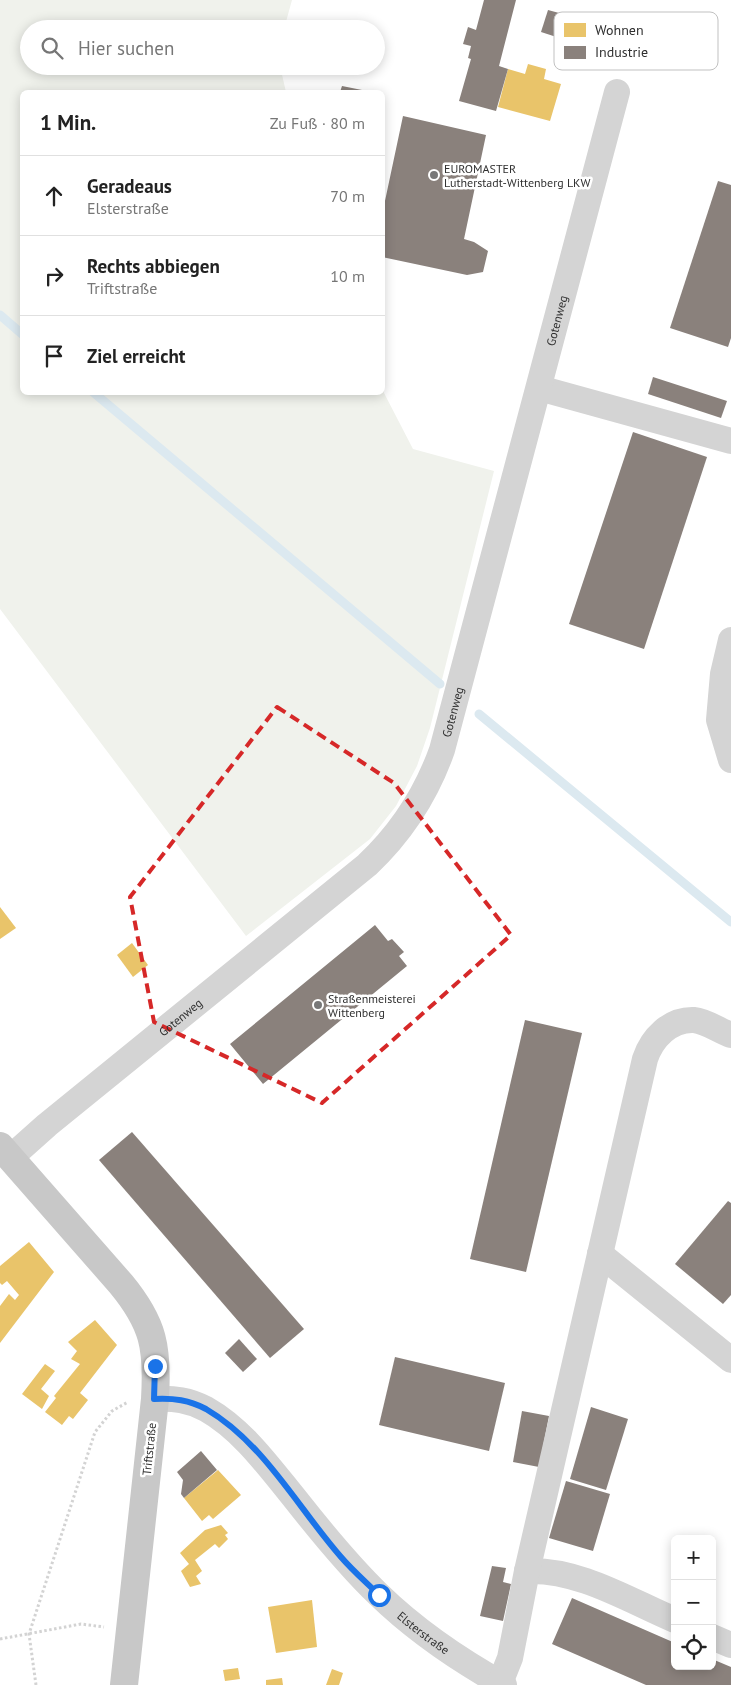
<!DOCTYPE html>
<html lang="de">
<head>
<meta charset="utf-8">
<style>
	:root { --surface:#fff; --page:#f2f2f2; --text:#222; --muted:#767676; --line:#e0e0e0 }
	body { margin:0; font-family:"PT Sans",sans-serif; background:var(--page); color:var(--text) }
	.controls { position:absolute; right:15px; bottom:15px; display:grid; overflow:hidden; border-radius:8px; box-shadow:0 2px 12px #0003 }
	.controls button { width:45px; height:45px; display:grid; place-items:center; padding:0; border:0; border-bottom:1px solid var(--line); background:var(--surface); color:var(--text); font:25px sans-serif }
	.stop { position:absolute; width:15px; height:15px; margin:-11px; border:4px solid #1a73e8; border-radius:50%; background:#fff }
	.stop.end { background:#1a73e8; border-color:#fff; box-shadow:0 1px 5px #0008 }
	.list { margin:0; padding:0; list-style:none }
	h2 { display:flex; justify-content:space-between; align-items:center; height:65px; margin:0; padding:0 20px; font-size:21px }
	h2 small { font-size:16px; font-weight:400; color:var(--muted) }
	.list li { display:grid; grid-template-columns:32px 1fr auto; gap:15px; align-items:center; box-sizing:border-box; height:80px; padding:0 20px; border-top:1px solid var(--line) }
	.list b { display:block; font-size:19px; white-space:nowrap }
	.list p { margin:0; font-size:16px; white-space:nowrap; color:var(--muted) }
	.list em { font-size:16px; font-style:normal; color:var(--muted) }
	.icon { flex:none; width:28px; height:28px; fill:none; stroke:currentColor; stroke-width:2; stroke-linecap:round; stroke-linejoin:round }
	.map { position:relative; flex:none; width:731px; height:1685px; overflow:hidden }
	.search { position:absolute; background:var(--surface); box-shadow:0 2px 12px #0003; left:20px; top:20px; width:365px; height:55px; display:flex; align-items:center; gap:12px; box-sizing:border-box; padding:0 18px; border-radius:28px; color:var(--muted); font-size:19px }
	.panel { position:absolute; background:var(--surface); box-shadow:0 2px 12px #0003; left:20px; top:90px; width:365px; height:305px; border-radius:8px }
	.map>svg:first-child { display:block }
</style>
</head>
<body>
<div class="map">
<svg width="731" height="1685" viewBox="0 0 731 1685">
	<rect width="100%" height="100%" fill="#fff"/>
	<path fill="#f0f2ec" d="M0,0h292l-8,29h-255v37h251l6,26h-264v300h360l1,-1 30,58 81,22 -64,257 -13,38 -21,40 -26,33 -124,97 -246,-327z"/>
	<g fill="#e9c46a">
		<path d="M528,64l18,5 -2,10 17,5 -11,37 -52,-14 10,-38 17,5z"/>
		<path d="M0,907l16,21 -16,11z"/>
		<path d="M132,943l16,22 -15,12 -16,-22z"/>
		<path d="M29,1242l25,30 -54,71v-37l9,-12 6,6 4,-5 -12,-14 -5,4 -2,-2v-17z"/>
		<path d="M95,1320l22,25 -37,48 8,7 -15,19 -4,-3 -7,9 -17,-13 11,-14 -2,-2 26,-32 -9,-5 6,-8 -9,-9z"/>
		<path d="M45,1364l10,7 -14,18 8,7 -7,13 -20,-15z"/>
		<path d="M218,1470l23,25 -28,24 -4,-4 -7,6 -18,-23z"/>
		<path d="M221,1525l7,8 -3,2 3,4 -9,9 -4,-4 -20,16 7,11 -6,5 5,8 -11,3 -9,-16 8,-7 -9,-11 25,-23z"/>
		<path d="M312,1600l5,47 -41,6 -8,-46z"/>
		<path d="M238,1668l2,11 -15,2 -2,-11z"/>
		<path d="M332,1669l11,4 -4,12h-13z"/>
		<path d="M282,1678l1,7h-17v-5z"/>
	</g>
	<g fill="#8a817c">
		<path d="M484,0h32l-17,66 9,3 -12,42 -37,-10 12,-42 -3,-1 3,-12 -8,-2 5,-17 8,3z"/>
		<path d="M548,10l63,17 -8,25 -62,-20z"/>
		<path d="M342,86l30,6h-32z"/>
		<path d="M403,116l83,19 -22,104 10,3 14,9 -5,21 -16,3 -85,-18v-42z"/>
		<path d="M718,181l13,4v153l-3,9 -58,-19z"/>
		<path d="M653,377l74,24 -6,17 -73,-24z"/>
		<path d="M633,432l74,25 -63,192 -75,-25z"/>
		<path d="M375,925l13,16 4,-2 12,13 -5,4 8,10 -144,118 -33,-40z"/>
		<path d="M525,1020l57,13 -56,239 -56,-13z"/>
		<path d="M132,1132l172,197 -34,29 -171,-198z"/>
		<path d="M728,1201l3,2v92l-8,9 -48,-40z"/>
		<path d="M239,1339l18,20 -14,13 -18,-19z"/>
		<path d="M395,1357l110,26 -16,68 -110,-26z"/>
		<path d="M591,1407l37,12 -22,71 -36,-11z"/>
		<path d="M522,1411l27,5 -10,51 -26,-5z"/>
		<path d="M201,1451l16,19 -33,28 -3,-4 2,-14 -6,-8z"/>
		<path d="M566,1481l44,13 -17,57 -44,-13z"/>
		<path d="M492,1566l14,2 -3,14 8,2 -8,37 -23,-5z"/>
		<path d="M572,1598l103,45v23h37v-7l19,8v18h-85l-94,-41z"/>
	</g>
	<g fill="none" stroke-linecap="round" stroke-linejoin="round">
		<g stroke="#dce9f0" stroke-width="9">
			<path d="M0,315l22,19"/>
			<path d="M93,392l347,292"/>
			<path d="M479,714l252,208"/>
		</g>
		<g stroke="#d3d3d3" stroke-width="3" stroke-dasharray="2.5 2.5" stroke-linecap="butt">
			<path d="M0,1639l81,-15 23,3"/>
			<path d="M36,1685l-7,-51 66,-202 17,-21 16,-9"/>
		</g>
		<g stroke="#d4d4d4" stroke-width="26">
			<path d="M539,388l192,53"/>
			<path d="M731,640l-8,34 -4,46 12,40"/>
			<path id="s1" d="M10,1158l37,-33 320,-260c35,-33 59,-70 75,-115l175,-658"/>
			<path d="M600,1254l131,106"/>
			<path id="s2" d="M155,1399c19,-1 34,1 51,10 37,21 63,58 90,91 26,33 52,65 82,94 37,36 81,66 126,91"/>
			<path d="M527,1571c52,-2 101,29 148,49"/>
			<path d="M712,1637l19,8"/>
			<path d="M500,1683l10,-25 17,-87 118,-512c7,-21 25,-40 49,-39 12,1 26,11 37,15"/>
		</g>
		<path stroke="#c8c8c8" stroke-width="28" d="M0,1146l121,138c33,40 37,64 34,115l-31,286"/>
	</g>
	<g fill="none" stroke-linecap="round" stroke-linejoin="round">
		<path stroke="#1a73e8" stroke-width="6" d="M155,1366l-1,33c20,-1 35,1 52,10 58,34 92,99 135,148 12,14 26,26 38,38"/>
	</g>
	<path fill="none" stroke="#d62828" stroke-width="4" stroke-dasharray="10 6" stroke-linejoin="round" d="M277,707l117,76 117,152 -189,168 -168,-81 -24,-125z"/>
	<g fill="#787878" stroke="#fff" stroke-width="2">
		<circle cx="434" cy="175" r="5"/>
		<circle cx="318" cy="1005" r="5"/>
	</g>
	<g text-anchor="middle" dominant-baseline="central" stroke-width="5" stroke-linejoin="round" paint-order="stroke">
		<g font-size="12" fill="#303030" stroke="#fff" text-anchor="start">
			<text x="444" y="168">EUROMASTER<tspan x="444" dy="14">Lutherstadt-Wittenberg LKW</tspan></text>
			<text x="328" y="998">Straßenmeisterei<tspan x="328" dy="14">Wittenberg</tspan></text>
		</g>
		<g font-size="12" fill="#303030" stroke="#fff">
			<text stroke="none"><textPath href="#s1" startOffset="1045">Gotenweg</textPath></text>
			<text stroke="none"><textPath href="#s1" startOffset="640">Gotenweg</textPath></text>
			<text stroke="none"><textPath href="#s1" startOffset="221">Gotenweg</textPath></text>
			<text transform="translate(149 1449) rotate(-84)">Triftstraße</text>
			<text stroke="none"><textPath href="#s2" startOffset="366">Elsterstraße</textPath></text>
		</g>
	</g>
	<rect x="554" y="12" width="164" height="58" rx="8" fill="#fff" stroke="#c1c1c1" stroke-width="1"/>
	<rect x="564" y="23" width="22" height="14" fill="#e9c46a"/>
	<rect x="564" y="46" width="22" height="13" fill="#8a817c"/>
	<g font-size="14" fill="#303030">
		<text x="595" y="35">Wohnen</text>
		<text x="595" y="57">Industrie</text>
	</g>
</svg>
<div class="controls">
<button>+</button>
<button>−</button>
<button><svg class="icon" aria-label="locate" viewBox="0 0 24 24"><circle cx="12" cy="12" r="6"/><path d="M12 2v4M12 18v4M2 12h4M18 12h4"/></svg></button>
</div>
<div class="stop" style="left:379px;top:1595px"></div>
<div class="stop end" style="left:155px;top:1366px"></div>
<div class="search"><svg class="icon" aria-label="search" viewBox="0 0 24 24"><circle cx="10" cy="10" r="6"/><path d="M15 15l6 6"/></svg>Hier suchen</div>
<section class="panel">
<h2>1 Min.<small>Zu Fuß · 80 m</small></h2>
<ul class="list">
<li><svg class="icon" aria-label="ahead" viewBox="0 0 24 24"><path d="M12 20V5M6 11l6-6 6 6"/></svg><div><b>Geradeaus</b><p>Elsterstraße</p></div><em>70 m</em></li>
<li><svg class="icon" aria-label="right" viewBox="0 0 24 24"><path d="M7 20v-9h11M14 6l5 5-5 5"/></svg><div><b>Rechts abbiegen</b><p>Triftstraße</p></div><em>10 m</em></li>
<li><svg class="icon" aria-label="arrive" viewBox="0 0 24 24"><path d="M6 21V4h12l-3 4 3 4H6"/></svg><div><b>Ziel erreicht</b></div></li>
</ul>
</section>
</div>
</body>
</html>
